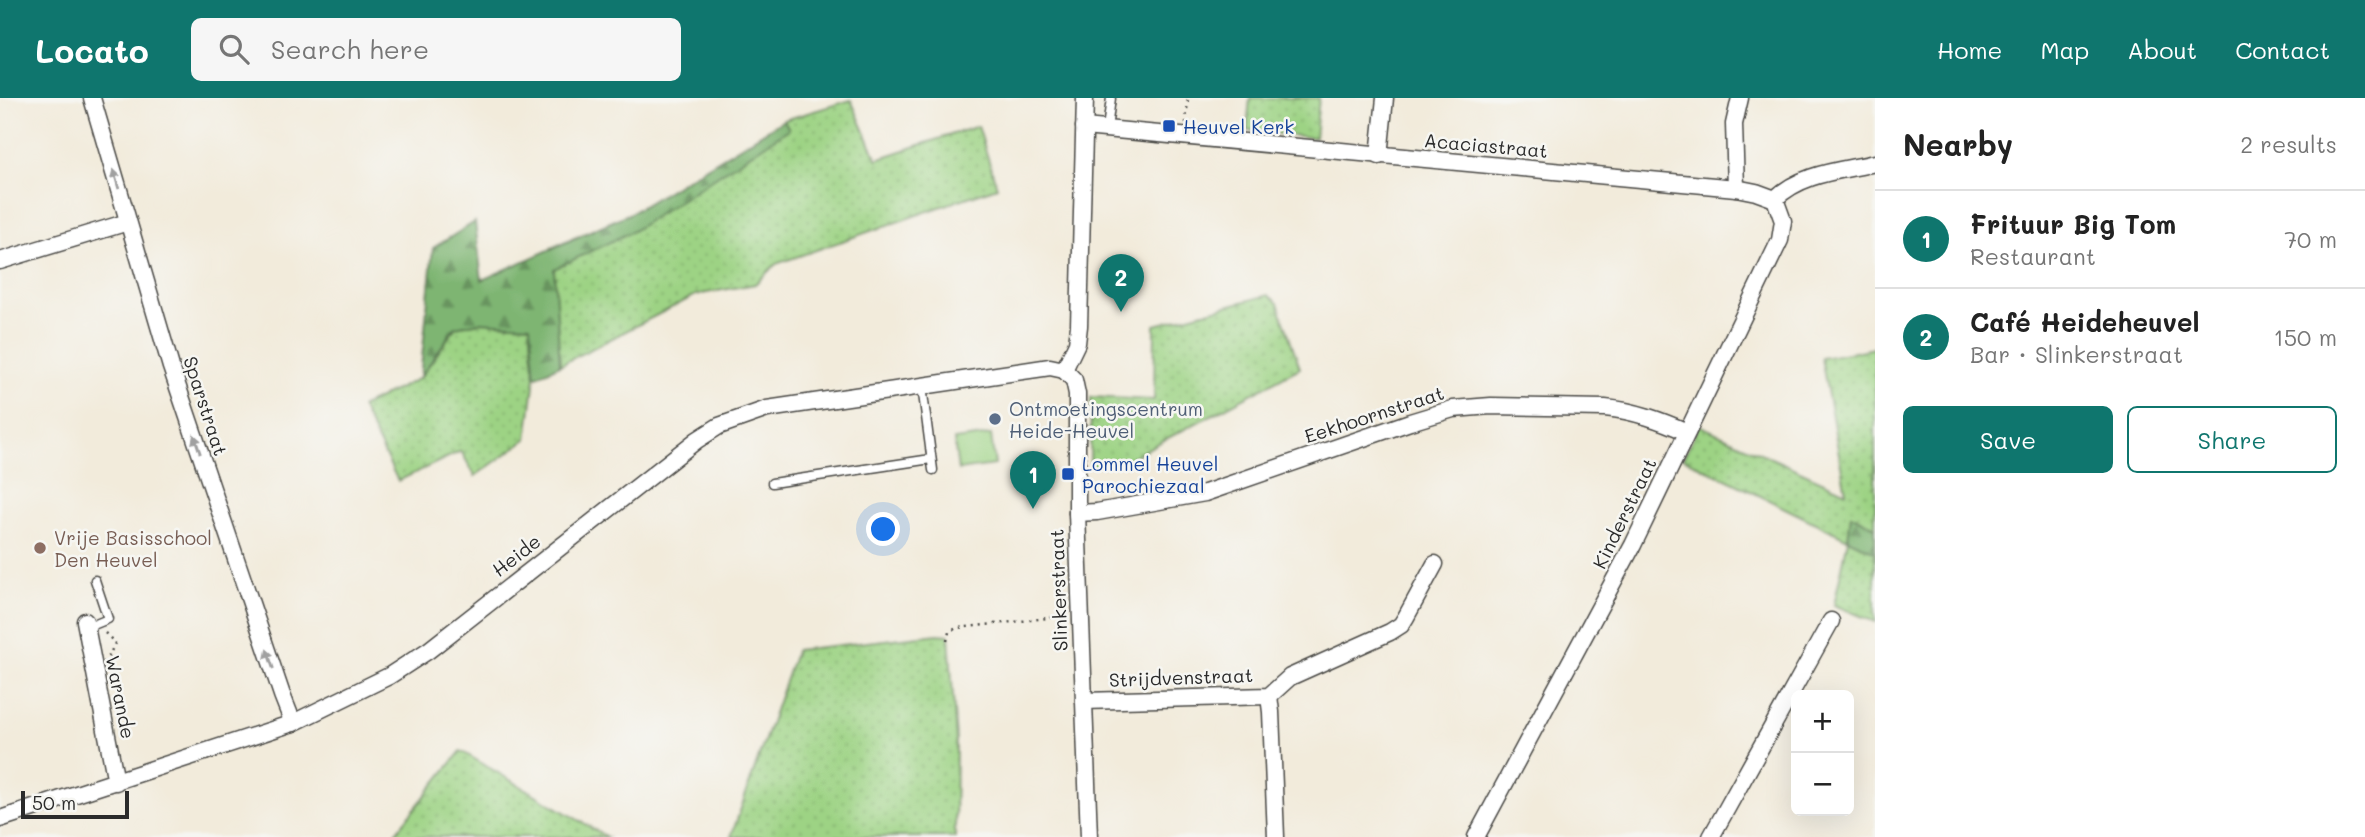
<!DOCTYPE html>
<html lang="en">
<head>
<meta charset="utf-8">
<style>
	:root { --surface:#fff; --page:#f6f6f6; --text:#222; --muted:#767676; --line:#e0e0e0; --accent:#0f766e }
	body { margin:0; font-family:Mali,sans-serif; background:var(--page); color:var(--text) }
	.controls { position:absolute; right:21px; bottom:21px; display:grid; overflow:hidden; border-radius:10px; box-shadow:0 7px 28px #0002 }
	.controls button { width:63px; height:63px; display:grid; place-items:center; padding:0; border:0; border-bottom:2px solid var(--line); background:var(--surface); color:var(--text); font:35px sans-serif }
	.scale { position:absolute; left:21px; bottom:18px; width:108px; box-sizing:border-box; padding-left:7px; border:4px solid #2b2b2b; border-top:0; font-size:19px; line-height:24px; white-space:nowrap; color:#2b2b2b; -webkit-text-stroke:5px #f6f6f2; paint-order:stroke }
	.you { position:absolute; left:884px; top:432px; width:24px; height:24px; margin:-18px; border:5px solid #fff; border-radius:50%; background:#1a73e8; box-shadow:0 0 0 10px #1a73e833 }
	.badge { display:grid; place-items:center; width:46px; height:46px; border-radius:50%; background:var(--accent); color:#fff; font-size:23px; font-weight:700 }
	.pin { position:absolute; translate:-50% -58px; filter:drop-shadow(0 2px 4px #0008) }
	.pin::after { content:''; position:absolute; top:37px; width:24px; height:21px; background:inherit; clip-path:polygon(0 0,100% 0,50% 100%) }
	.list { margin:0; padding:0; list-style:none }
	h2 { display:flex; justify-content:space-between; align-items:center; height:91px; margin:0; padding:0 28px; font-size:30px }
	h2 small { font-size:23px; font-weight:400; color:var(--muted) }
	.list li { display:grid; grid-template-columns:46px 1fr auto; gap:21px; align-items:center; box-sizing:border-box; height:98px; padding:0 28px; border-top:2px solid var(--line) }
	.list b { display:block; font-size:26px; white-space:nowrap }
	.list p { margin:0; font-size:23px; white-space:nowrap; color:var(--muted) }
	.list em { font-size:23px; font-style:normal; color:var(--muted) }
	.actions { display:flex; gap:14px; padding:21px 28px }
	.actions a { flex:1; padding:16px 0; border:2px solid var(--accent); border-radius:10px; text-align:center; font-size:24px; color:var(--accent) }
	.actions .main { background:var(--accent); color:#fff }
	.icon { flex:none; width:38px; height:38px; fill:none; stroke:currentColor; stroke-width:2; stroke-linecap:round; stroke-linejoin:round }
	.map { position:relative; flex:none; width:1875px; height:739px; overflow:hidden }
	header { display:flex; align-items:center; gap:42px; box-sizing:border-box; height:98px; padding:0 35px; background:var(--accent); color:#fff }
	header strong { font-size:33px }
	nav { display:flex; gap:38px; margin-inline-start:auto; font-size:24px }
	.search { width:490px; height:63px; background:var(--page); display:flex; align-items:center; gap:18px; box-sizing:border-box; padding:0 24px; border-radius:10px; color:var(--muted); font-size:26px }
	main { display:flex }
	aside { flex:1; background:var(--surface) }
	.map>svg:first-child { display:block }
</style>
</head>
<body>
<header>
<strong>Locato</strong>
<div class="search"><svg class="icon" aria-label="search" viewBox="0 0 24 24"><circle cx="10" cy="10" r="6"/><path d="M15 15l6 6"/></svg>Search here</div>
<nav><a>Home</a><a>Map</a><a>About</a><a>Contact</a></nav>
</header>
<main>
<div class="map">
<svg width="1875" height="739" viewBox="0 0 1875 739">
	<defs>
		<pattern id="grass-dots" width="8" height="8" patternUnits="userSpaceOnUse" patternTransform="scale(1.75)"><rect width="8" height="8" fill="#9dd384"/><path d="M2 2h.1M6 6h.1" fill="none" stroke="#87b572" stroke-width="1.8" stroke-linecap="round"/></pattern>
		<pattern id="forest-firs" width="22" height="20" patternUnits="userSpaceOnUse" patternTransform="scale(1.75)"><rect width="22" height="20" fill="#7eb572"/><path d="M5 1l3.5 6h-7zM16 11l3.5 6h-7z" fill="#67935e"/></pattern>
	</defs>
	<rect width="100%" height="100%" fill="#f6f6f2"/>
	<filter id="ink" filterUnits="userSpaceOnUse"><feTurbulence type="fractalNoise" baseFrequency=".0143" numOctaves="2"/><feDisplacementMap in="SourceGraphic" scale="14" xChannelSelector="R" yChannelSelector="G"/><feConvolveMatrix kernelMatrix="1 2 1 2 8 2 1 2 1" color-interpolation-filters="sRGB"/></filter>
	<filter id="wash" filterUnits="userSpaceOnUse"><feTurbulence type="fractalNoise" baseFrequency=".00686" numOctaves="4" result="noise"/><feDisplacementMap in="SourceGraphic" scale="28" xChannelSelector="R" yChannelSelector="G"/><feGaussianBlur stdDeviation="1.57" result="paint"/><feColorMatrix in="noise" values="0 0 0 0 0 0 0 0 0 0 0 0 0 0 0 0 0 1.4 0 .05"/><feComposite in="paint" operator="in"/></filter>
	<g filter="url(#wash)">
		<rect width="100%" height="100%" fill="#f2ebdb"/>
		<g fill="url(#grass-dots)" stroke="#647f58" stroke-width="2">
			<path d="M1250,0h69l-4,40 -68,-8z"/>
			<path d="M851,2l26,59 101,-33 19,61 -221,77 -21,20 -59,11 -136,70 -9,-117 80,-35 153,-93z"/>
			<path d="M1268,197l10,8 22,65 -181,96 -29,3 1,-70 63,3 1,-75z"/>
			<path d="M480,224l50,3 5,52 -8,62 -52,37 -14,-25 -63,30 -37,-74 59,-29 36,-51z"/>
			<path d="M1875,250v179l-24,-12 -3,24 27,13v70l-41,-17 14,-66 -165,-81 16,-33 147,67 -25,-134z"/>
			<path d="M938,536l11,1 7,106 -1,96h-224l65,-187z"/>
			<path d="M461,653l146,86h-215z"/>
		</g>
		<g fill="url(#forest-firs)" stroke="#54704e" stroke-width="2">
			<path d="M784,22l5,9 -156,102 -79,38 6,96 -25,12 -5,-52 -50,-3 -25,5 -35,51 13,-130 42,-26 7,58 149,-67z"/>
			<path d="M1851,417l24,12v25l-27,-13z"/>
		</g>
		<path fill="#9dd384" stroke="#647f58" stroke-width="2" d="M991,337l4,30 -37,5 -4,-30z"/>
	</g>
	<g filter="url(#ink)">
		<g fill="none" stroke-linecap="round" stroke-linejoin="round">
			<g stroke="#494845" stroke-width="11">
				<g id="lane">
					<path d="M1107,31l4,-31"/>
					<path d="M922,288l11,84"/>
					<path d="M772,385l159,-24"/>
					<path d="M86,530l22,-9 -13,-39"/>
				</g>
			</g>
			<g stroke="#494845" stroke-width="19">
				<g id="street">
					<path d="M92,0l79,269 111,328 11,28"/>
					<path d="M1084,29l652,61 20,4 19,7"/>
					<path d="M1379,58l6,-58"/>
					<path d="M1736,90l-2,-64 6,-26"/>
					<path d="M1775,101c26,-26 65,-28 100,-36"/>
					<path d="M0,163l128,-39"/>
					<path d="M1064,272l10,10 3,14v119l12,324"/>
					<path d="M1064,272l13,-27 2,-17 6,-228"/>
					<path d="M1077,415l20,-1 108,-19 205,-71 43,-13 38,-3 114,2c30,3 55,12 82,24"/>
					<path d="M85,523l31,161"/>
					<path d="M1269,598l2,16 5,125"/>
					<path d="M1084,603l185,-5 21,-19 100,-45 11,-7 5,-8 29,-53"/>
					<path d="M0,721l293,-96 96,-47 40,-26 268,-210 22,-14 48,-17 283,-42 14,3"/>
					<path d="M1476,739l157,-292 147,-305 3,-19 -8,-22"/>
					<path d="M1711,739l120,-216"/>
				</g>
			</g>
			<g stroke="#494845" stroke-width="2.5" stroke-dasharray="2 5" stroke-linecap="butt">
				<path d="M1186,25l2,-25"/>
				<path d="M105,535l10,10 -7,15"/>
				<path d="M947,543l2,-9 8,-4 110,-12"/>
			</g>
			<use href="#lane" stroke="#fff" stroke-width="8"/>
			<use href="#street" stroke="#fff" stroke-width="16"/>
		</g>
		<defs><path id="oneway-solid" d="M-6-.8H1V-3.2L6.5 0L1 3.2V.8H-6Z" transform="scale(1.75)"/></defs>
		<g fill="#a0a0a0">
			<use href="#oneway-solid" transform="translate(116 81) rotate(-106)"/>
			<use href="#oneway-solid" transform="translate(197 346) rotate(-109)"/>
			<use href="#oneway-solid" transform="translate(270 561) rotate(-109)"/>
		</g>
	</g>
	<g fill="#1a4fb4" stroke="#f6f6f2" stroke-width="2.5">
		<rect x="1162" y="21" width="14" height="14" rx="3.5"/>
		<rect x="1061" y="369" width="14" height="14" rx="3.5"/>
	</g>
	<circle fill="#5c6f8a" stroke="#f6f6f2" stroke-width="2.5" cx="995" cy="321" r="7"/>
	<circle fill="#8d6e63" stroke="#f6f6f2" stroke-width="2.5" cx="40" cy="450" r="7"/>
	<g text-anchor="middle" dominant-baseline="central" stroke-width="5" stroke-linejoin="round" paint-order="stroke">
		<g font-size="19" fill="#164399" stroke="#f6f6f2" text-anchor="start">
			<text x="1183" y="28">Heuvel Kerk</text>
			<text x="1082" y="365">Lommel Heuvel<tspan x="1082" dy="22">Parochiezaal</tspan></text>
		</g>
		<g font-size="19" fill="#2b2b2b" stroke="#f6f6f2">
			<text transform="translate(1486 47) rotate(5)">Acaciastraat</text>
			<text transform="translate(206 308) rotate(72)">Sparstraat</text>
			<text transform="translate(1374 316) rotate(-18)">Eekhoornstraat</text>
			<text transform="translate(1624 415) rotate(-64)">Kinderstraat</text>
			<text transform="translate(516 457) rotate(-38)">Heide</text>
			<text transform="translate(1058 492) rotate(-92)">Slinkerstraat</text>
			<text transform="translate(1181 579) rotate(-2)">Strijdvenstraat</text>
			<text transform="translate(121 599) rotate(79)">Warande</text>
		</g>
		<g font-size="19" fill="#4e5e75" stroke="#f6f6f2" text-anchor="start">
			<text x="1009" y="310">Ontmoetingscentrum<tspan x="1009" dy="22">Heide-Heuvel</tspan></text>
		</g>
		<g font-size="19" fill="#785e54" stroke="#f6f6f2" text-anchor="start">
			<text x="54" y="439">Vrije Basisschool<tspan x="54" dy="22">Den Heuvel</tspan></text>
		</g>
	</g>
</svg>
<div class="controls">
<button>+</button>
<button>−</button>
</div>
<div class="scale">50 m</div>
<div class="you"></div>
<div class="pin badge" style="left:1033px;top:411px">1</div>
<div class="pin badge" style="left:1121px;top:214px">2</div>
</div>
<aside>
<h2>Nearby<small>2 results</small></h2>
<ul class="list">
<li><span class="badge">1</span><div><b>Frituur Big Tom</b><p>Restaurant</p></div><em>70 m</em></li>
<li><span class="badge">2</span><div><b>Café Heideheuvel</b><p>Bar · Slinkerstraat</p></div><em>150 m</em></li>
</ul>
<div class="actions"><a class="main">Save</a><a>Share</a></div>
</aside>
</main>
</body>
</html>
